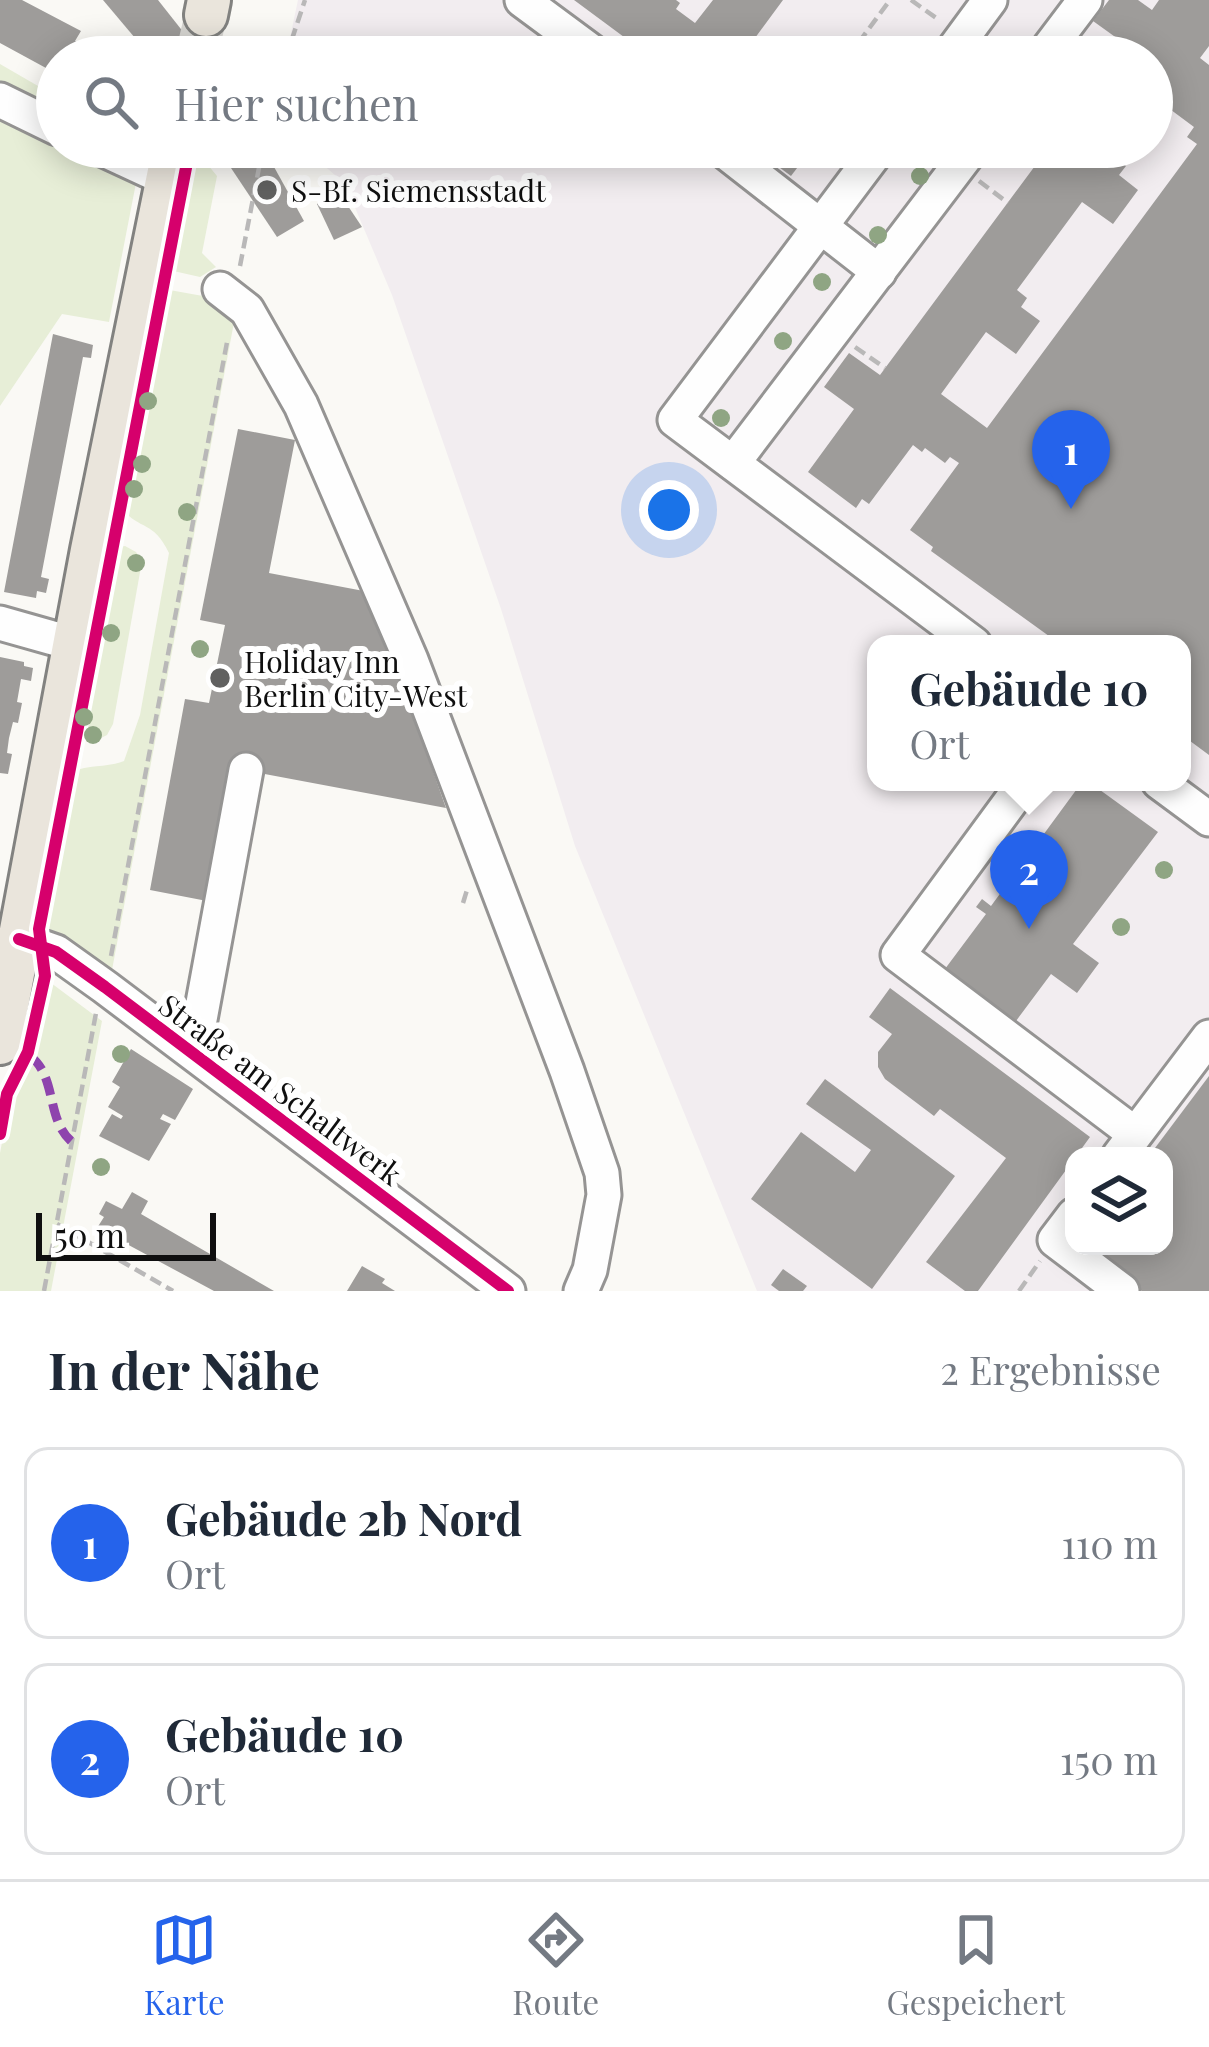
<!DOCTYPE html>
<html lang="de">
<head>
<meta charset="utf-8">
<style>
	:root { --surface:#fff; --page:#f6f6f7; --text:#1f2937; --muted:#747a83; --line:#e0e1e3; --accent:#2563eb }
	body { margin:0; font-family:"Playfair Display",serif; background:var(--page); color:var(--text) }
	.controls { position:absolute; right:36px; bottom:36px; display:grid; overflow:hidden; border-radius:24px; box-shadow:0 6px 30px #0003 }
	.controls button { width:108px; height:108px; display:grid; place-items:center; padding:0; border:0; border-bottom:3px solid var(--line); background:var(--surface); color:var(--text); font:60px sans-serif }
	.scale { position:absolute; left:36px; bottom:30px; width:180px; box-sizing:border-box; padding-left:12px; border:6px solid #0f0f0f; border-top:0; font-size:33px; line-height:42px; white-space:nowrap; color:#0f0f0f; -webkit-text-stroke:9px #fff; paint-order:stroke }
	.you { position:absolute; left:669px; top:510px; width:42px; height:42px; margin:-30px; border:9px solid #fff; border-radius:50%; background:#1a73e8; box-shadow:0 0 0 18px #1a73e833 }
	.badge { display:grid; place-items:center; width:78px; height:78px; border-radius:50%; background:var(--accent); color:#fff; font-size:39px; font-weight:700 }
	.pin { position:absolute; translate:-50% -99px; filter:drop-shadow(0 3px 6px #0008) }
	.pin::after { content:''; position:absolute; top:63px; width:42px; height:36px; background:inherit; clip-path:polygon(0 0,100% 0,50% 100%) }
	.popup { position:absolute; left:867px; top:635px; width:324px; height:156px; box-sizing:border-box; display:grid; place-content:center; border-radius:24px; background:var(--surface); filter:drop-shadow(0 3px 9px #0005); font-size:39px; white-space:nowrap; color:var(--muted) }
	.popup b { font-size:45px; color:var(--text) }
	.popup::after { content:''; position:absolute; left:50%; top:100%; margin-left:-24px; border:24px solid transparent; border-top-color:var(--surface) }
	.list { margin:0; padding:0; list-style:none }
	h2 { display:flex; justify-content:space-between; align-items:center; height:156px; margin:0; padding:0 48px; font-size:51px }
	h2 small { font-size:39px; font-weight:400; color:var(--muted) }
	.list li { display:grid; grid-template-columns:78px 1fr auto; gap:36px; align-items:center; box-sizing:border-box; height:192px; margin:0 24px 24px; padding:0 24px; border:3px solid var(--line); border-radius:24px }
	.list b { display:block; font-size:45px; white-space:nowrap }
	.list p { margin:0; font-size:39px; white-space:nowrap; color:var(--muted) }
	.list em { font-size:39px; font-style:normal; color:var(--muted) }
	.icon { flex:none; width:66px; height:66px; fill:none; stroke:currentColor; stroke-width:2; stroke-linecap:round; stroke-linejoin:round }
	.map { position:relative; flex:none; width:1209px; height:1291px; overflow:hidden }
	.search { position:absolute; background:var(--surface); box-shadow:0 6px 30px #0003; left:36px; right:36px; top:36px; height:132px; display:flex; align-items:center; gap:30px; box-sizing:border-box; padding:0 42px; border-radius:66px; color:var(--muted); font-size:45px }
	.sheet { height:588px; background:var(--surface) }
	nav { display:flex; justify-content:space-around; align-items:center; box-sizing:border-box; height:168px; border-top:3px solid var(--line); background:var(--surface); font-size:33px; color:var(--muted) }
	nav a { display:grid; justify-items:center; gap:6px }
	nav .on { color:var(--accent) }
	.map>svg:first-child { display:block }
</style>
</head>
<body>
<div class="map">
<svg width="1209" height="1291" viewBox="0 0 1209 1291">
	<rect width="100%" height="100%" fill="#faf9f5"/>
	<path fill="#f2edf0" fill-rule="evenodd" d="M298,0h911v1291h-452l-182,-445 -74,-237 -109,-314 -47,-111 -42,-37h849v-90h-866zM876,644h306v138h-306zM1074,1156h90v90h-90z"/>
	<g fill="#e7eed7">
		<path d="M0,64l57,33v50h86l-34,175 -47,-8 -62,92z"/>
		<path d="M193,147l24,29 -15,77 14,14 -16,10 -31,-7z"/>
		<path d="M164,289l50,9 21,19 -123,653 -68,-45 29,-153c15,-8 34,-4 51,-11l16,-46 29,-162c-16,-33 -28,-22 -47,-44z"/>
		<path d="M125,546l11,6 6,9 -29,163 -6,11 -8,4 -19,-4 35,-187z"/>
		<path d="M47,980l55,41 -51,270h-51v-138l10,-53 22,-48z"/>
	</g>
	<g fill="#9e9c9a">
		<path d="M0,0h22l59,31 -6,10 9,4 -7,12h-20v17l-57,-31z"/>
		<path d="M103,0h55l45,57h-52z"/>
		<path d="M574,0h102l4,3 -4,6 19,14 18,-23h70l-42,57h-90z"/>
		<path d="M1109,0h29l14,10 7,-10h50v46l-9,12 9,7v690l-27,-20v-91h-122l-129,-93 2,-4 -23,-17 49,-67 -9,-6 -5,6 -20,-15 -3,4 -9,-7 -44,59 -7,-5 -6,9 -48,-36 46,-63 -30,-22 25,-34 31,22 169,-228h76l-9,11 10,8 -7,9 19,15 -25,34 -31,-22 -65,88 10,8 -6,9 19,14 -24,33 -30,-22 -45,62 46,34 210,-284 -10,-7 7,-10 -35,-26 -7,9v-53h-36l9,-13 -32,-23z"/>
		<path d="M217,147h46l41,74 -27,16z"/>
		<path d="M752,147h52l6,4 -19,25z"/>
		<path d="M332,196l12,4 18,27 -28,13 -17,-36z"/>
		<path d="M53,334l40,11 -2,13 -8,-1 -42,220 8,2 -3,14 -9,-2 -1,7 -32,-6z"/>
		<path d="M238,429l57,11 -26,133 100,19 77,216 -213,-40 -26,133 -57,-11 35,-191 24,4 16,-78 -25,-5z"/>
		<path d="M0,657l24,5v4l9,2 -2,13 -10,-2 -4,23 5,1 -4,20 -5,-1 -4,16 -2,15 5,1 -4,20 -8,-1z"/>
		<path d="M1082,782h7l69,50 -85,112 26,19 -22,30 -26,-19 -41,55 -71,-52 47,-63 -10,-7 6,-8 9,7z"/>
		<path d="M890,988l200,149 -112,154h-13l-39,-29 80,-104 -66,-49 -6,7 -49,-37 -7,-12v-15l14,-18 -23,-17z"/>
		<path d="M131,1049l62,40 -18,31 -12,-6 -3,5 11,5 -22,37 -50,-25 13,-22 9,5 2,-3 -15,-9 12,-20 -8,-5z"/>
		<path d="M1209,1076v215h-67l-61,-45h83v-90h-15z"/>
		<path d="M825,1079l130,97 -83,113 -121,-90 50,-67 54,40 16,-22 -65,-46z"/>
		<path d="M132,1192l16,9 -7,13 133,77h-60l-117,-63 7,-11 -5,-3 7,-13 16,8z"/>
		<path d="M362,1266l23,13 -3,4 13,8h-48z"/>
		<path d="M783,1269l24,17 -4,5h-24l-8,-6z"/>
	</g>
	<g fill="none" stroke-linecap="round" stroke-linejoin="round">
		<path stroke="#d7d6d2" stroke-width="42" stroke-dasharray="42 21" stroke-linecap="butt" d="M196,57l10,-42"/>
		<g stroke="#959493" stroke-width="39">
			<g id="minor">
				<path d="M522,0l77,57"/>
				<path d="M948,57l42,-57"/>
				<path d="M1042,57l43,-57"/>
				<path d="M0,100l57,28"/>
				<path d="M98,147l69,32"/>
				<path d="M719,147l160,125"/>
				<path d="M880,147l-205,273 299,224"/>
				<path d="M220,289l27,21 54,95 110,255 156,411 35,102 2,22 -14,75 -9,21"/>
				<path d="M733,463l240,-316"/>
				<path d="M0,623l74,21"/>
				<path d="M1025,782l-127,173 237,179"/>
				<path d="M1159,782l50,37"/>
				<path d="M19,939l37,13 49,35 403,304"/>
				<path d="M194,1052l52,-282"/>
				<path d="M1119,1156l90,-119"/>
				<path d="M1074,1215l-19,25 67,51"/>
			</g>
		</g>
		<g stroke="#828280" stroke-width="48">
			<g id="major">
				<path d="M206,15l3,-15"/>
				<path d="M0,1043l92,-493 82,-403"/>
			</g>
		</g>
		<g stroke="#b9b8b8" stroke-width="4.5" stroke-dasharray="12 6" stroke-linecap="butt">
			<path d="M911,0l28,20"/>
			<path d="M286,57l19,-57"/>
			<path d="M848,57l42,-57"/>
			<path d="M979,181l29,22"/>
			<path d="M240,266l23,-119"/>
			<path d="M855,347l30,21"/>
			<path d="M463,903l4,-13"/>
			<path d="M111,956l117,-619"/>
			<path d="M57,1224l116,67"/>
			<path d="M44,1291l52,-278"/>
			<path d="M1019,1291l21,-30"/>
		</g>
		<use href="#minor" stroke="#fefefe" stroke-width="33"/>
		<use href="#major" stroke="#eae5dc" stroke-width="42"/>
		<path stroke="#8e44ad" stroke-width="9" stroke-dasharray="18 9" stroke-linecap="butt" d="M30,1056c27,20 16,63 41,85"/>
		<g stroke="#fff" stroke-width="20">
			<g id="cycleway">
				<path d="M19,939l37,13 49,35 403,304"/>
				<path d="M0,1134l7,-40 21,-42 17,-76 -6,-47 151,-782"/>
			</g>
		</g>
		<use href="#cycleway" stroke="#d6006c" stroke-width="12"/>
	</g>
	<g fill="#8fa583">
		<circle cx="834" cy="157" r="9"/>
		<circle cx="920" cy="176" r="9"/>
		<circle cx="878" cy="235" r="9"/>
		<circle cx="822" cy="282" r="9"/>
		<circle cx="783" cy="341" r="9"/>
		<circle cx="148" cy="401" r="9"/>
		<circle cx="721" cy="418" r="9"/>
		<circle cx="142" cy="464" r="9"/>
		<circle cx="134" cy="489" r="9"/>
		<circle cx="187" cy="512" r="9"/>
		<circle cx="136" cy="563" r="9"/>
		<circle cx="111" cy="633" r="9"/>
		<circle cx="200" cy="649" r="9"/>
		<circle cx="84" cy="717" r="9"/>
		<circle cx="93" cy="735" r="9"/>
		<circle cx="1164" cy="870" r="9"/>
		<circle cx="1121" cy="927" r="9"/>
		<circle cx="121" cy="1054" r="9"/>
		<circle cx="101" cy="1167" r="9"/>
	</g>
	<g fill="#616160" stroke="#fff" stroke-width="4.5">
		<circle cx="267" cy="190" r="12"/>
		<circle cx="220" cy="678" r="12"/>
	</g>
	<g text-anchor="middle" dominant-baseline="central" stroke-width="12" stroke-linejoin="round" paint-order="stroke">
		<g font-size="30" fill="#0f0f0f" stroke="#fff" text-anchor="start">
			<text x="291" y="190">S-Bf. Siemensstadt</text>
			<text x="244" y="661">Holiday Inn<tspan x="244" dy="34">Berlin City-West</tspan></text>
		</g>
		<g font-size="30" fill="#0f0f0f" stroke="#fff">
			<text transform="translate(281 1089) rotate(37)">Straße am Schaltwerk</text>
		</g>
	</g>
</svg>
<div class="controls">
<button><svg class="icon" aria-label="layers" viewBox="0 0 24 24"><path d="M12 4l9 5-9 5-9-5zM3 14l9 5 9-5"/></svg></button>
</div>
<div class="scale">50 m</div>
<div class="you"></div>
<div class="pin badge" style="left:1071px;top:509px">1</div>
<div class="pin badge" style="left:1029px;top:929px">2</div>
<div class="popup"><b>Gebäude 10</b>Ort</div>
<div class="search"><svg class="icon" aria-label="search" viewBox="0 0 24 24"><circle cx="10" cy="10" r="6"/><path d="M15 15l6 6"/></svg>Hier suchen</div>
</div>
<section class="sheet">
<h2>In der Nähe<small>2 Ergebnisse</small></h2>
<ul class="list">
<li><span class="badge">1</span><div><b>Gebäude 2b Nord</b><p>Ort</p></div><em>110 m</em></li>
<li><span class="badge">2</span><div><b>Gebäude 10</b><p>Ort</p></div><em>150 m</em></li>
</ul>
</section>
<nav>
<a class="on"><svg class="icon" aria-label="map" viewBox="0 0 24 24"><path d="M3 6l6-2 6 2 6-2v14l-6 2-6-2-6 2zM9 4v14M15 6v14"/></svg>Karte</a>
<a><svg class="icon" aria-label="directions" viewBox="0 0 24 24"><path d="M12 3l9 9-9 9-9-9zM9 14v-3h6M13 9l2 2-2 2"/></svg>Route</a>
<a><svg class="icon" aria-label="saved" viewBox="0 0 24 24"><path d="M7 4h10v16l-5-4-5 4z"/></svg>Gespeichert</a>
</nav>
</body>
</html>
